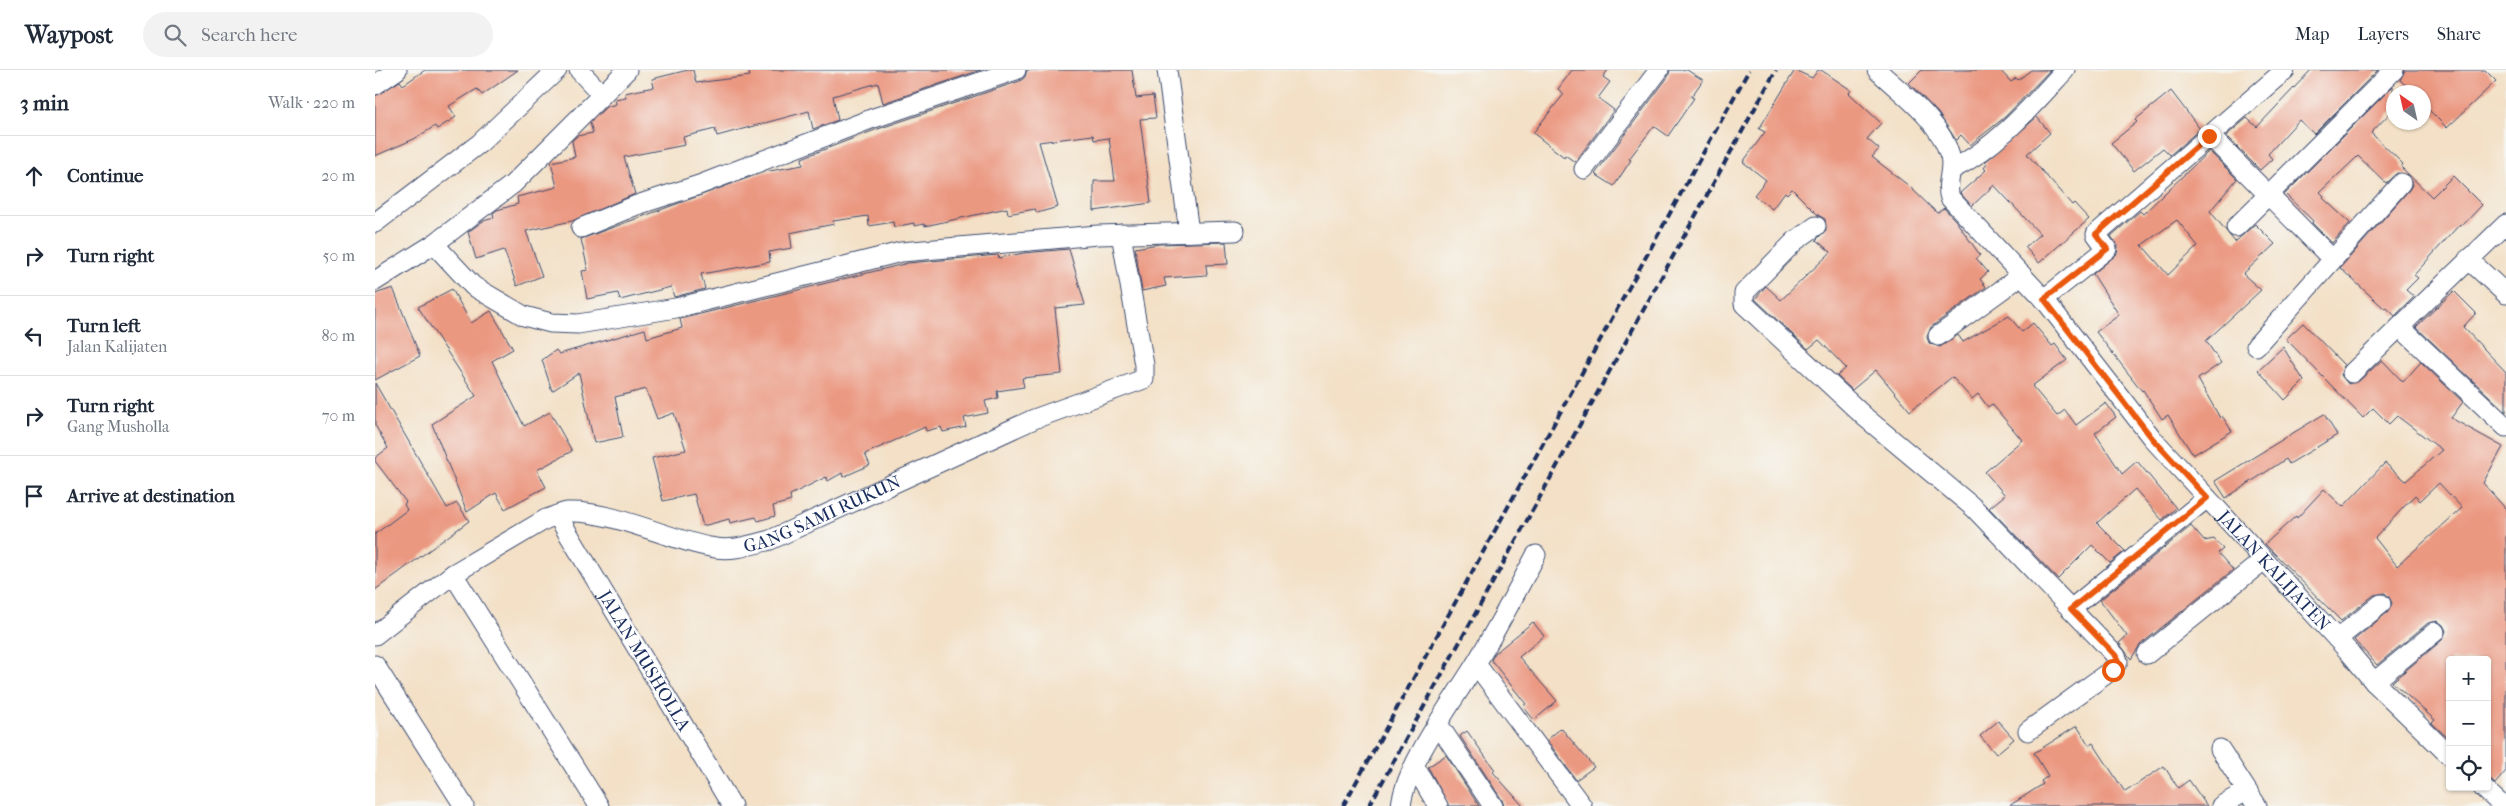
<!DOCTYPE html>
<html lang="en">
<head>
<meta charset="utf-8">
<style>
	:root { --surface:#fff; --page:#f2f2f3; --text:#1f2937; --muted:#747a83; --line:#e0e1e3 }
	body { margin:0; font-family:"IM FELL French Canon",serif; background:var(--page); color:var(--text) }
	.controls { position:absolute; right:15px; bottom:15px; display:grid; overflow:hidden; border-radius:5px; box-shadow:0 1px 4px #0004 }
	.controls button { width:45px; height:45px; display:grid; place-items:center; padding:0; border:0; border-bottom:1px solid var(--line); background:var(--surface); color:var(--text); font:25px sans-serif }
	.compass { position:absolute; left:2011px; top:15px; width:45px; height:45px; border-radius:50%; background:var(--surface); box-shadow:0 1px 4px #0004; rotate:326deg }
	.stop { position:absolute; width:15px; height:15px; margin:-11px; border:4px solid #ea580c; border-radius:50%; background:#fff }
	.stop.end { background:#ea580c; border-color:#fff; box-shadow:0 1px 5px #0008 }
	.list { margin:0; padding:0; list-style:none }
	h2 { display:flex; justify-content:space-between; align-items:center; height:65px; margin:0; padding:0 20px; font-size:21px }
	h2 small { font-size:16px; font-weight:400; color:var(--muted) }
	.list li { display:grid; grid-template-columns:32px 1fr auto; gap:15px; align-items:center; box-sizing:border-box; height:80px; padding:0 20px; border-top:1px solid var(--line) }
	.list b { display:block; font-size:19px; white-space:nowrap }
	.list p { margin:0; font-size:16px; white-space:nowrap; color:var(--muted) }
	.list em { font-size:16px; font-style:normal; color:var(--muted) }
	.icon { flex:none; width:28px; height:28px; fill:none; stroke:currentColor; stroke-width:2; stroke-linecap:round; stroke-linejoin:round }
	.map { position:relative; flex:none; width:2131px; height:736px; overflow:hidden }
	header { display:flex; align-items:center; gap:30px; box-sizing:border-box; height:70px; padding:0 25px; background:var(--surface); border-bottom:1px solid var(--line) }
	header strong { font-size:24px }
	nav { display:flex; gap:28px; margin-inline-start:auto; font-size:18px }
	.search { width:350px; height:45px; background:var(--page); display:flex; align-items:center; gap:12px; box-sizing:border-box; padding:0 18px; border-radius:28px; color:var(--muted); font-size:19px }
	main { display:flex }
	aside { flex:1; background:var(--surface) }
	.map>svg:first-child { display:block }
</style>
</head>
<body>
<header>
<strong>Waypost</strong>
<div class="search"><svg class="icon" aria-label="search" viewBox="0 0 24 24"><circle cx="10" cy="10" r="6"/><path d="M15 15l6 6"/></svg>Search here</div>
<nav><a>Map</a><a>Layers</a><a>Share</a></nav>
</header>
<main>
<aside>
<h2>3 min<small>Walk · 220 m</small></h2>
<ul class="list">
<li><svg class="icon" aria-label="ahead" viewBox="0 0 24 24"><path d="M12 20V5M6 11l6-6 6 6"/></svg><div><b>Continue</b></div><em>20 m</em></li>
<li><svg class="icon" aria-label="right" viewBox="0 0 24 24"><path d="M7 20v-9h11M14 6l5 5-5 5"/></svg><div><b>Turn right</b></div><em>50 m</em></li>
<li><svg class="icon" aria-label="left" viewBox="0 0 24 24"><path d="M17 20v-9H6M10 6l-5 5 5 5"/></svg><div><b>Turn left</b><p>Jalan Kalijaten</p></div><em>80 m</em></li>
<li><svg class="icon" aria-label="right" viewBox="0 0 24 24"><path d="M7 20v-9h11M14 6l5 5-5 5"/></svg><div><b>Turn right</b><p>Gang Musholla</p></div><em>70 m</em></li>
<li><svg class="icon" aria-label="arrive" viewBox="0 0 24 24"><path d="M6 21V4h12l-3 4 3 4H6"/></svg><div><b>Arrive at destination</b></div></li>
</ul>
</aside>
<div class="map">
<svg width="2131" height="736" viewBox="0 0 2131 736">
	<rect width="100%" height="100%" fill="#f6f6f2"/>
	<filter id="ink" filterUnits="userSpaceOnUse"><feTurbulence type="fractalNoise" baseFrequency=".02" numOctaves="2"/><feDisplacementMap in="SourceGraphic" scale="10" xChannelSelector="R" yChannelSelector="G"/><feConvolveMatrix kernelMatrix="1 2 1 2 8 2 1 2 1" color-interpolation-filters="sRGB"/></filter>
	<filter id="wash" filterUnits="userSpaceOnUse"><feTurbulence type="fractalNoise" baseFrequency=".0096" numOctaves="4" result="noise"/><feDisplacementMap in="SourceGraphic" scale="20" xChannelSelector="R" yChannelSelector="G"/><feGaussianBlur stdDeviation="1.12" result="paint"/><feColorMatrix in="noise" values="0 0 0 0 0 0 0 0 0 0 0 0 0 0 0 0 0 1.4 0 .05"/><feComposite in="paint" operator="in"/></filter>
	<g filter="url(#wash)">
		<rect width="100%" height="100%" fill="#f3e0c6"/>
		<g id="blocks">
			<g fill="#eb9881" fill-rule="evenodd">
				<path d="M50,0h93l-36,25 -5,-6 -28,17 7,11 -19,12 -2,-3 -21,13 -39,17v-60l25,-15 3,4z"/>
				<path d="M313,0h5l3,13 54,-7 -2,-6h233l-98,33 -5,-20 -45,13 5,24 -25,9 -4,-18 -92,25 -2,-7 -32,8 2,8 -61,12 11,37 -63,27 -46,10 16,45 -25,10 -13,-36 -28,9 -8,-27 15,-11 11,-3 -1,-5 4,-3 21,-6 -1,-7 40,-10 -6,-25 24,-5 -3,-16 5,-5 16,-3 -3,-10 16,-16 10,-3 -1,-5 11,-2 -1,-4 29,-6 -2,-8z"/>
				<path d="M652,0h105l4,28 17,-2 3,22 -16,1 11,84 -57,8v-30h21l-6,-43 -15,2 -1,-5 -54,7 19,65 -21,6 -2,-4 -27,5 -1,-6 -82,18 -1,-2 -10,2v-3l-20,4 -1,-5 -24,4 -1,-10 -35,5 1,3 -44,9 2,15 -23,4 1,10 -69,12 4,15 -31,8 -3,-10 -51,13 -2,-7 -31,6 -5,-28 6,-1 -7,-31 183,-67 39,-7 -1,-7 73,-28 145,-49 5,-4z"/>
				<path d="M1197,0h36l-5,7 7,5 -12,16 16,12 -39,52 -10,-7 -1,2 -31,-24 31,-39 -6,-5z"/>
				<path d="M1295,0h17l16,10 -12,17 3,1 -26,38 -14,-10 -25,33 2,1 -17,26 -19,-12 73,-97z"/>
				<path d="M1420,0l17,8 6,-8h3l30,20 -2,3 32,30 -14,16 12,10 -7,8 37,29 28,27 7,-5 12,13 24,34 -4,3 12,14 -8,7 6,8 -55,40 -4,10 2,6 11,4 18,-12 5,7 46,-26 13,16 11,-9 19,23 3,-2 12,16 -35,26 25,30 8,-6 11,15 30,-22 10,14 -21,16 27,41 15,-13 39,47 -14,12 -27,-31 -38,34 28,28 -15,12 -18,-18 -34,34 -69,-71 16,-13 -20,-23 37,-32 -30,-36 -4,3 -10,-13 -6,5 -20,-22 -42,34 -34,-41 -24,20 -15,-14 9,-8 -27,-28 -11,9 -53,-50 11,-13 15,14 50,-48 -15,-12 10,-10 -1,-11 -7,-4 -26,-26 -5,5 -2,-2 -13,17 -18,-14 12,-15 -23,-18 22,-30 -6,-3z"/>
				<path d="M1547,0h78l11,12 5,-4 2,2 13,-10h19l-45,47 -35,28 -9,-10 -5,5 -18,-27 -29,-30z"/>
				<path d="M1936,0h67l-64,64 -15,-14 -31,34 4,5 -12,11 -34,-34 21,-18 10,9z"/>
				<path d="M2030,0h80l11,11 -49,47 -24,-24v-12h-10l-13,-12z"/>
				<path d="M2018,16v24l-22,23 32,31 -2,3 31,30 21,-21 29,29 -20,21 -2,-2 -46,51 4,3 -12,12 8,7 -19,19 -8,-8 -2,1 -45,-41 69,-78 3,-5 -3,-10 -12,-2 -11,10 -28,-27 -38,36 4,4 -1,2 27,25 -18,20 -20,-20 1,-2 -28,-27z"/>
				<path d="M1796,21l29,38 -30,26 -7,-7 -29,23 -23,-28 26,-21 -2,-2z"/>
				<path d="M1662,47l13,16 -23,21 45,51 2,-2 15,16 -50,44 -14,-16 15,-13 -46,-49 -22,21 -12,-13 26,-23 -2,-2 3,-4 -2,-2z"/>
				<path d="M1834,81l28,28 -27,32 25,31 20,-18 20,20 -32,30 18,16 -55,51 15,22 -23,16 22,39 2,-2 10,15 -39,24 -25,-40 -6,4 -19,-29 -1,1 -46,-59 23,-17 -26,-41 24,-20 1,-7 -7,-11 29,-25 3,3zM1802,150l21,26 -30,29 -26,-30z"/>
				<path d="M851,172l2,22 -22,1 1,10 -43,3 2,8 -24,5 -7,-43 24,-4z"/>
				<path d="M694,179l16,56 -30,3 7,66 -40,4 2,9 -27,4 1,7 -13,3 3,12 -24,5 2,9 -23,5 -2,-5 -15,4 -1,-4 -60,27 5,11 -27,12 -1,-4 -14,8 -2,-4 -36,18 1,6 -18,5 2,10 -17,5 -2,-4 -26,6 -1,-4 -26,7 -9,-32 -31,7 -11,-43 34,-8 -12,-37 -17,6 -11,-30 -31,8 8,40 -29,6 -15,-70 -27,18 -10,-31 14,-10 3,4 86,-25 2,9 35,-10 -2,-9 228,-56 90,-8 1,3 25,-5z"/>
				<path d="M18,218l27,68 -45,24v-86z"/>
				<path d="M77,219l19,34 20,-12 22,38 -21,12 32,65 26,-14 22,39 -35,19 9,17 -41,22 -9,-16 -29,19 -35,-88 44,-28 -58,-89z"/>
				<path d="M2079,221l22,22 -13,14 43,45v40l-90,-85z"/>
				<path d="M1928,253l41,42 -3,10 7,9 11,-3 23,-21 21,22 18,-20 42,40 -12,16 52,29 -20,36 23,26v262l-11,13 -8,-7v-117h-37v80l-18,-17 3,-3 -43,-38 50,-42 4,-9 -3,-6 -5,-4 -10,2 -51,42 -23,-25 34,-28 4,-9 -3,-6 -4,-4 -11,2 -33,26 -76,-77 31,-28 1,2 27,-29 19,18 42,-44 21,18 36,-31 -45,-34 -8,8 -16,-16 -10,10 -77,-79zM2064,413l23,25 -65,58 -22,-28 40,-43 5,6z"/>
				<path d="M1908,277l21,34 -19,19 -27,-30z"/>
				<path d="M0,313l72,125 10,-5 12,18 -94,69v-56l32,-24 -3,-6 2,-2 -31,-41v-3l13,-10 -13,-23z"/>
				<path d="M1949,344l13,21 -48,29 -3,-5 -60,39 -11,-17z"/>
				<path d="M1816,456l13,15 10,-2 9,10 -5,4 15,17 -93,75 -9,14 -12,-16 8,-7 -27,-36z"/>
				<path d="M1158,552l11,14 -25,21 38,44 -23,19 -11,-14 3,-2 -35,-44 4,-7z"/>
				<path d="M1623,651l16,18 -18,15 -16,-18z"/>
				<path d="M1702,656l12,19 4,-2 32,49 39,-26 14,22 11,-8 18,26h-198l34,-22 -2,-3 7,-5 -14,-23z"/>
				<path d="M1186,658l33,39 -18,13 -29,-40z"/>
				<path d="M1092,661l28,39 -2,2 30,34h-19l-2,-6 -42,-64z"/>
				<path d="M1071,685l33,51h-30l-21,-39z"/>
			</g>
		</g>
	</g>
	<g filter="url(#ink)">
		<use href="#blocks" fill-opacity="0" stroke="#3b4a6e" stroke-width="1"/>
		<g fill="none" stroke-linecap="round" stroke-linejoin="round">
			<g stroke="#3b4a6e" stroke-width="21">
				<g id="street">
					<path d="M204,0l23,25"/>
					<path d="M792,0l22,162"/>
					<path id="s1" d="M1502,0c26,25 63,50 73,86 4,14 -5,27 0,42l94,101 108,139 198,215 24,29 76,74"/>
					<path d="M0,15l22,-15"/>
					<path d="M1835,66l122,123"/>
					<path d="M1209,99l75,-99"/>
					<path d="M1576,100c46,-23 80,-63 114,-100"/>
					<path d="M0,153l105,-80 77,-73"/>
					<path d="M1441,156l-21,15 -51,52v11l122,114 108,90 142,148 2,5 -5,8 -85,62"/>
					<path d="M1861,157l158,-157"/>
					<path d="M206,158l56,-23 62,-20 172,-66 145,-49"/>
					<path d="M59,174l39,42 51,30 27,7 27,1 98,-16 225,-56 197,-17 137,-4"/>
					<path d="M2093,189l38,35"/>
					<path d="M0,211l59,-37 79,-60 114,-114"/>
					<path d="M1669,229l63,-50 -11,-15 189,-164"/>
					<path d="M2025,257l106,100"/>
					<path d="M1563,266l84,-61"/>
					<path d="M1881,276l145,-163"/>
					<path d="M1977,303l154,-149"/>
					<path id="s2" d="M182,445l175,291"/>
					<path d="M78,504l146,232"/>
					<path d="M1696,539l136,-111"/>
					<path id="s3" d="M0,565l78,-61 93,-55c7,-2 15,-6 22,-7 43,-2 98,27 142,35 20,5 41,-2 60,-7l264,-121 110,-40v-14l-23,-131"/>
					<path d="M1962,569l44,-35"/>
					<path d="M1772,584l117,-94"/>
					<path d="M1101,594l106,142"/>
					<path d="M0,595l89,141"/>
					<path d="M1999,612l61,-50"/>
					<path d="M1063,654l55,82"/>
					<path d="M1845,679l37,57"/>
					<path d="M1040,697l23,39"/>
					<path d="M2107,717l21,19"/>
					<path d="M1026,736c4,-40 52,-105 74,-141 22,-36 41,-73 61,-110"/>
					<path d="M1846,736l25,-15"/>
				</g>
			</g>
			<use href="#street" stroke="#fff" stroke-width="19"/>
			<g stroke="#1b2f5e" stroke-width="4" stroke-dasharray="8 4" stroke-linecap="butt">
				<path d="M968,736l406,-736"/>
				<path d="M994,736l407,-736"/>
			</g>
		</g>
	</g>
	<g fill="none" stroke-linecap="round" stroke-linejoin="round" filter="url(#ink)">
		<path stroke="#ea580c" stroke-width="6" d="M1738,600l5,-9 -2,-5 -45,-47 136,-111 -55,-60 -108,-139 63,-50 -11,-15 113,-98"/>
	</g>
	<g text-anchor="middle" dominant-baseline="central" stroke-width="5" stroke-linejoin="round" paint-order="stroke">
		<g font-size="18" fill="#1b2f5e" stroke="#f6f6f2">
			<text stroke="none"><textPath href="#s3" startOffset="496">GANG SAMI RUKUN</textPath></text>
			<text stroke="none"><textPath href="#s1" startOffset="651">JALAN KALIJATEN</textPath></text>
			<text stroke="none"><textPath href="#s2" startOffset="170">JALAN MUSHOLLA</textPath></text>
		</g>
	</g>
</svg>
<div class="controls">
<button>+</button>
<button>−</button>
<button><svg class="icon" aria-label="locate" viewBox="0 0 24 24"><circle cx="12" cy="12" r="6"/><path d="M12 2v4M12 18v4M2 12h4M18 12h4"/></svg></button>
</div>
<svg class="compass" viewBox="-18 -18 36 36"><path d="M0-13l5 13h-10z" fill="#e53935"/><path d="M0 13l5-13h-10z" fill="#747a83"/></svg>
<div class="stop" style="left:1738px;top:600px"></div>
<div class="stop end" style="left:1834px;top:66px"></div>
</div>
</main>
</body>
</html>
